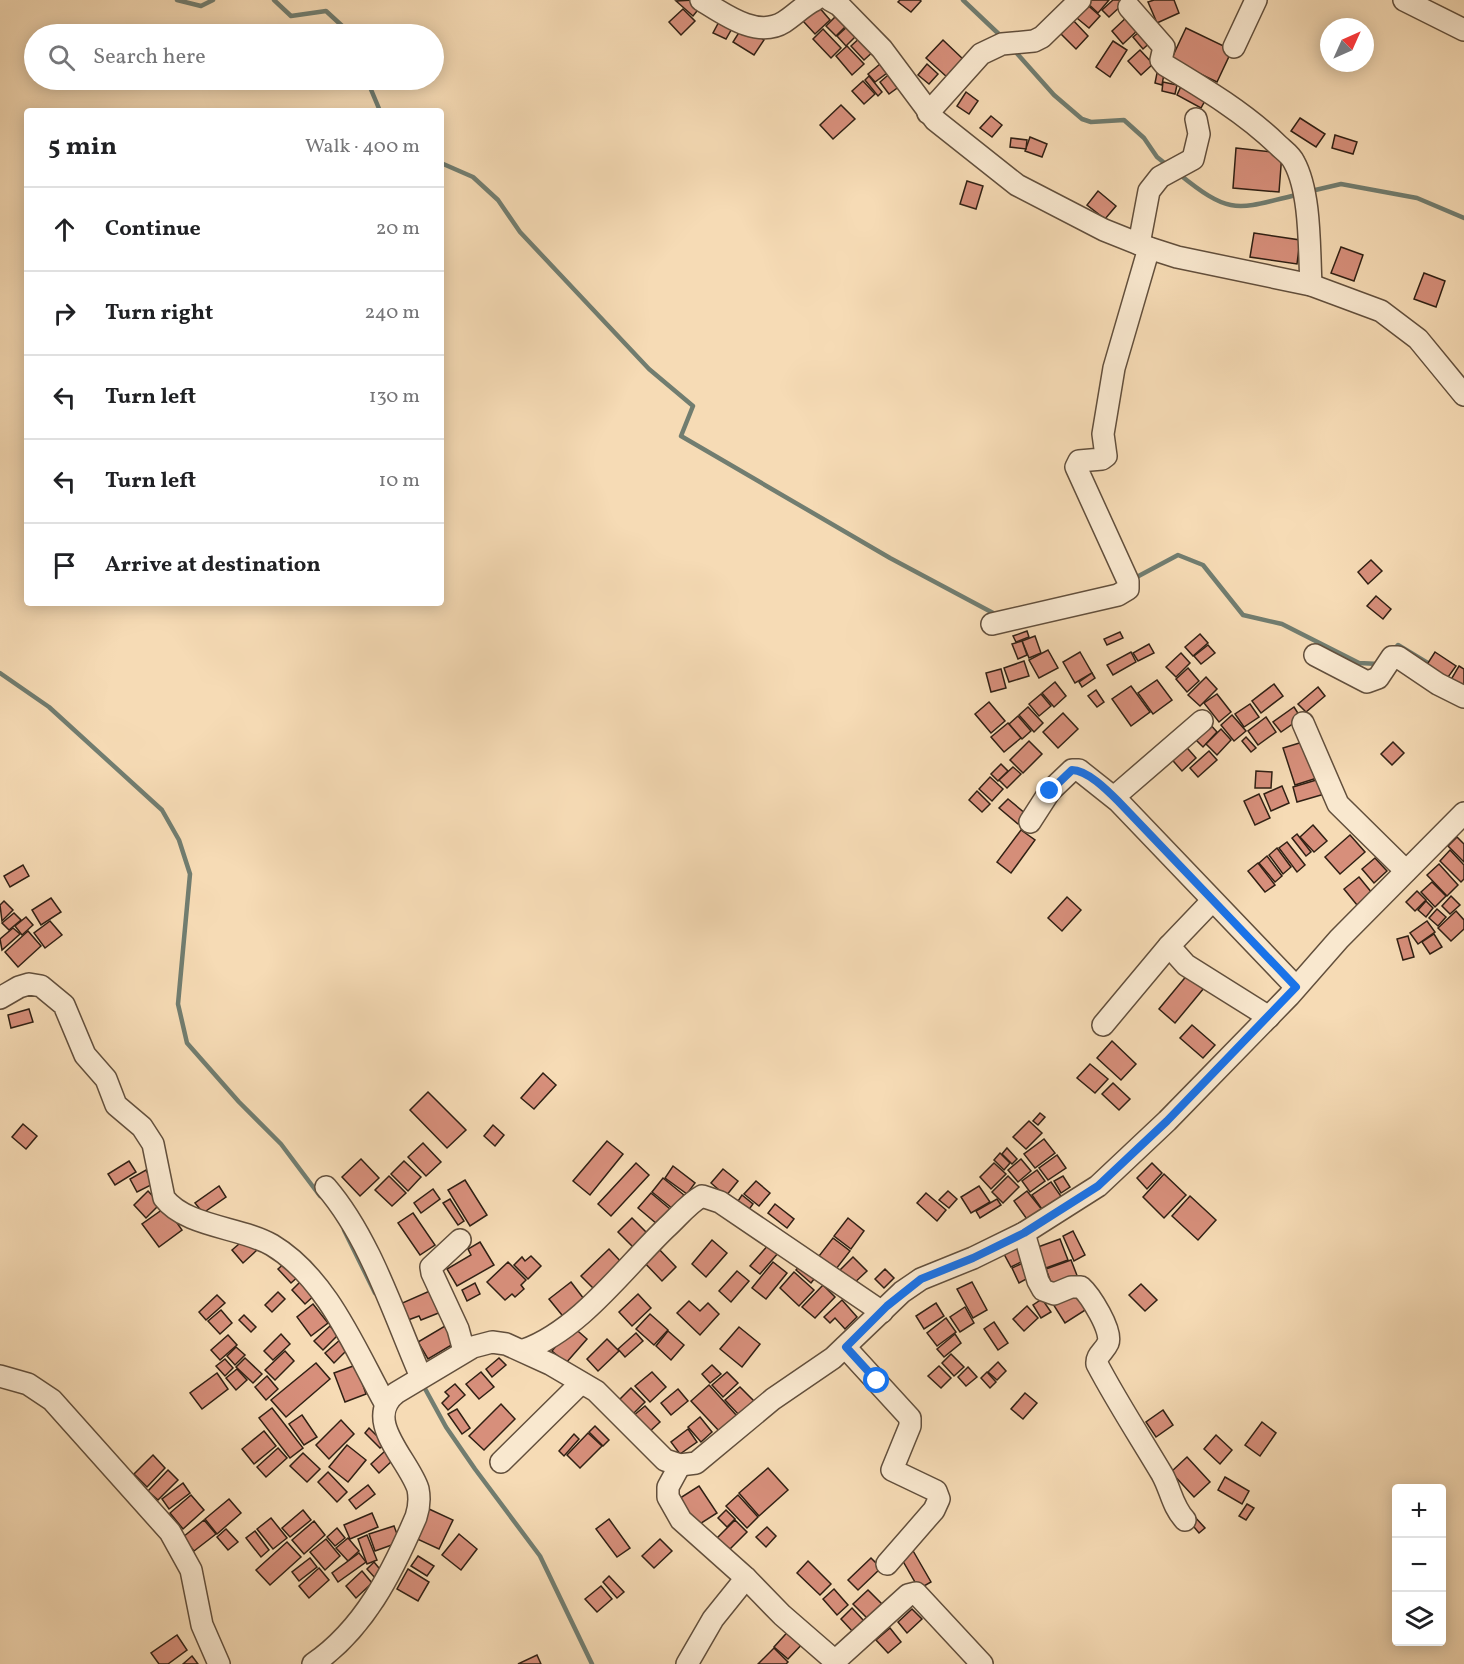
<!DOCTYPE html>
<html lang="en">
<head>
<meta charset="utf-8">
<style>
	:root { --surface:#fff; --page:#f6f6f6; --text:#202124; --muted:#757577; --line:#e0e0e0 }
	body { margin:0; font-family:Vollkorn,serif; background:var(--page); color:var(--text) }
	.controls { position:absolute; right:18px; bottom:18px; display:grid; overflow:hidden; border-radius:6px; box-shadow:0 3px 15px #0003 }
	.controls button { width:54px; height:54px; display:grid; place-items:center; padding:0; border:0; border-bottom:2px solid var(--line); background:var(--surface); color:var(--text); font:30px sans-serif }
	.compass { position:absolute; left:1320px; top:18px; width:54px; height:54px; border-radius:50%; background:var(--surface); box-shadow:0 3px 15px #0003; rotate:45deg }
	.stop { position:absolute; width:18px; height:18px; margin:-14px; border:4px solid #1a73e8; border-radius:50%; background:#fff }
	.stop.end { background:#1a73e8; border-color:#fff; box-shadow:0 2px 6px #0008 }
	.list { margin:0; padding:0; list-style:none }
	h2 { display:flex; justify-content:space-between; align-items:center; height:78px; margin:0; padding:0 24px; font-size:26px }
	h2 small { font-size:20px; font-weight:400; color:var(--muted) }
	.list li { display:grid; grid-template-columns:39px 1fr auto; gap:18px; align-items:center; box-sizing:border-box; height:84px; padding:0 24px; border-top:2px solid var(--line) }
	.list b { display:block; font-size:22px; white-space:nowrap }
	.list em { font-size:20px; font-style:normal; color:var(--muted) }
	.icon { flex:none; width:33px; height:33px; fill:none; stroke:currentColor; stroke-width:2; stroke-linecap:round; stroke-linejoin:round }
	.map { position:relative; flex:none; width:1464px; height:1664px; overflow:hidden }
	.search { position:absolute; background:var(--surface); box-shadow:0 3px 15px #0003; left:24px; top:24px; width:420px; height:66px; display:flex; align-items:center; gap:15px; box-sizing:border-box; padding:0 21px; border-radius:33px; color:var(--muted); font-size:22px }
	.panel { position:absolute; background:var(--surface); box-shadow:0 3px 15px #0003; left:24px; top:108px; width:420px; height:498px; border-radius:6px }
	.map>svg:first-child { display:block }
</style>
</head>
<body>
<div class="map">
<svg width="1464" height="1664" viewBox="0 0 1464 1664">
	<rect width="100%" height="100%" fill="#f6dbb5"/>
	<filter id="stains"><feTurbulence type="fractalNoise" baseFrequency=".00333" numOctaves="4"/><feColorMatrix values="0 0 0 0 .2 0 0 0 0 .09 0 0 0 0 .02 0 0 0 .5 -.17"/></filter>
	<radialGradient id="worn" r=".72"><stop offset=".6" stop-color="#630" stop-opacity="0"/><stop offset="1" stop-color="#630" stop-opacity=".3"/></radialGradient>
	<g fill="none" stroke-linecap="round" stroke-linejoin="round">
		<g stroke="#717d70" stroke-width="4.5">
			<path d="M177,0l24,6 12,-6"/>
			<path d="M274,0l17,16 35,-5 25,23"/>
			<path d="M963,0l40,38"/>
			<path d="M1013,49l41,46 28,24 9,3 33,-2 20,18 13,19 10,8"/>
			<path d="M367,80l13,31"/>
			<path d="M441,163l32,14 25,23 22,32 129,137 44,37 -12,30 209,122 105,56"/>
			<path d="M1179,174c53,43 58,35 121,20"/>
			<path d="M1311,191l30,-7 76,14 47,20"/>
			<path d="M1133,579l45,-24 25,10 40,50 39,9 77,39 20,1"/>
			<path d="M1393,651l5,-6 33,20"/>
			<path d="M0,673l49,34 113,103 17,30 11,34 -12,130 9,39 52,59 42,42 39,52"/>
			<path d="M344,1230l31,63"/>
			<path d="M423,1385l23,42 29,42 65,87 52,108"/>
		</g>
	</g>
	<g fill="#d78f7b" stroke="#302014" stroke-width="1.5">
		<path d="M694,0l7,6 -8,10 -17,-15z"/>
		<path d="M900,0h20l1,1 -10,11 -13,-10z"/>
		<path d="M1084,0h25l-11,13z"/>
		<path d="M1113,0h7l3,4 -14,13 -7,-7z"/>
		<path d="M1154,0h20l5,13 -22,10 -9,-21z"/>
		<path d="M1083,1l17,15 -11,12 -17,-14z"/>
		<path d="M818,6l12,14 -15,14 -12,-13z"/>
		<path d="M683,9l12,12 -14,14 -12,-13z"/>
		<path d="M1129,15l11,13 -17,16 -11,-13z"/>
		<path d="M836,16l11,9 -11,11 -10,-10z"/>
		<path d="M721,18l13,7 -8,14 -13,-6z"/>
		<path d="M1071,18l17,18 -12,13 -18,-18z"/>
		<path d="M849,25l9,9 -12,12 -9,-10z"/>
		<path d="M743,26l21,14 -10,15 -21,-13z"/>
		<path d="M1144,28l10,11 -11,10 -10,-12z"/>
		<path d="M1186,28l46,22 -15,32 -46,-22z"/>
		<path d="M823,29l18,19 -10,10 -18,-19z"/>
		<path d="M864,34l13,14 -13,12 -13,-14z"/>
		<path d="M943,40l21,20 -16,18 -22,-20z"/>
		<path d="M1113,41l14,9 -17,27 -14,-10z"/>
		<path d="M847,46l17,18 -12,11 -16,-19z"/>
		<path d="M1140,50l13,14 -12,11 -13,-14z"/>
		<path d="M880,64l7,9 -12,9 -7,-8z"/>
		<path d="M927,64l11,10 -9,10 -11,-9z"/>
		<path d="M894,70l10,13 -15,11 -9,-12z"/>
		<path d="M1157,73l7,1 -2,11 -7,-2z"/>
		<path d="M869,76l13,16 -4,4 -13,-16z"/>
		<path d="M863,81l12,13 -11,10 -12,-13z"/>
		<path d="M1163,82l14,3 -2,9 -13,-3z"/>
		<path d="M1182,84l25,13 -6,11 -24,-13z"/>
		<path d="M966,92l12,9 -9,13 -12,-8z"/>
		<path d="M841,105l14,14 -22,20 -13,-14z"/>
		<path d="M991,116l11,9 -10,12 -12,-9z"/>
		<path d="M1300,118l25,16 -9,13 -25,-16z"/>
		<path d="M1335,135l22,7 -4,12 -21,-6z"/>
		<path d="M1030,137l17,7 -5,13 -17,-6z"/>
		<path d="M1011,138l16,2 -1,9 -16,-2z"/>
		<path d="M1236,148l46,5 -3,39 -46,-4z"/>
		<path d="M967,181l16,5 -7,23 -16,-5z"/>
		<path d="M1098,191l18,15 -11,13 -18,-14z"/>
		<path d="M1254,233l46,7 -3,24 -47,-7z"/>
		<path d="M1341,247l22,8 -9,26 -23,-8z"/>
		<path d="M1424,273l21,8 -9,26 -22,-8z"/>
		<path d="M1371,560l11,11 -14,13 -10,-12z"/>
		<path d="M1376,596l15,13 -8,10 -16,-13z"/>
		<path d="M1027,631l2,6 -13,5 -3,-6z"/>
		<path d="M1120,632l3,6 -16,7 -3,-6z"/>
		<path d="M1200,634l8,9 -15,13 -8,-9z"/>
		<path d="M1035,636l6,17 -12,5 -7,-17z"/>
		<path d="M1022,641l5,14 -9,4 -6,-15z"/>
		<path d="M1149,644l5,9 -16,8 -5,-8z"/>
		<path d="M1208,645l7,8 -14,11 -7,-8z"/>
		<path d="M1048,650l10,18 -19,10 -10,-18z"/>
		<path d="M1080,652l12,21 -17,10 -12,-21z"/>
		<path d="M1131,652l5,10 -23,13 -6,-10z"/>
		<path d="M1435,652l21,14 -10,14 -20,-14z"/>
		<path d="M1181,653l9,10 -14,14 -10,-10z"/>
		<path d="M1024,661l5,15 -20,6 -5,-14z"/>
		<path d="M1459,666l5,3v23l-15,-9z"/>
		<path d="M1188,668l11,13 -12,11 -11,-13z"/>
		<path d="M1001,669l5,19 -15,4 -5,-19z"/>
		<path d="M1092,673l3,5 -13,9 -3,-5z"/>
		<path d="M1206,677l11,12 -17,17 -12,-11z"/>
		<path d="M1157,680l15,20 -19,14 -15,-21z"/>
		<path d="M1055,682l11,14 -12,11 -12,-14z"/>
		<path d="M1274,684l9,12 -22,17 -9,-12z"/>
		<path d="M1131,686l19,26 -19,14 -19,-27z"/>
		<path d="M1318,687l7,9 -19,16 -8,-8z"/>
		<path d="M1096,690l8,12 -7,5 -9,-11z"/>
		<path d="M1041,694l10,12 -12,10 -10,-12z"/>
		<path d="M1217,694l14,18 -12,10 -15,-19z"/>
		<path d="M989,702l16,19 -14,12 -16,-19z"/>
		<path d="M1250,704l9,13 -15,10 -9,-13z"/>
		<path d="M1028,707l15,16 -9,9 -15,-17z"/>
		<path d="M1294,707l7,11 -20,14 -8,-10z"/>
		<path d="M1063,713l15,16 -20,19 -15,-16z"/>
		<path d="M1232,715l14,16 -12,10 -13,-16z"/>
		<path d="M1018,716l13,15 -9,8 -13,-15z"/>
		<path d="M1266,717l10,15 -18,13 -10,-14z"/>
		<path d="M1208,722l9,10 -14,15 -10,-10z"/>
		<path d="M1008,723l13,15 -17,14 -13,-15z"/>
		<path d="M1221,729l10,11 -14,15 -11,-11z"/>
		<path d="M1246,737l10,11 -5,4 -9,-11z"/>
		<path d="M1029,741l13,13 -19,19 -13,-13z"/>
		<path d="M1181,741l15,17 -14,13 -15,-17z"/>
		<path d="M1306,741l11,37 -22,7 -12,-37z"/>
		<path d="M1393,742l11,11 -12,12 -11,-11z"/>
		<path d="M1209,751l8,9 -19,17 -8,-9z"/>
		<path d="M1001,764l7,7 -10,10 -7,-7z"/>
		<path d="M1013,767l8,7 -14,14 -8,-8z"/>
		<path d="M1256,771l16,1 -1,16h-16z"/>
		<path d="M990,777l13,12 -11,12 -13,-12z"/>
		<path d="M1323,778l5,15 -31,9 -4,-15z"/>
		<path d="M1282,786l7,17 -18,8 -7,-17z"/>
		<path d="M977,791l13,13 -8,8 -13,-12z"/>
		<path d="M1259,794l11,24 -15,7 -11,-24z"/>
		<path d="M1008,799l18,15 -8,10 -19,-16z"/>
		<path d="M1313,825l14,16 -13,11 -14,-15z"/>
		<path d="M1021,830l14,10 -24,33 -14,-11z"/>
		<path d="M1297,834l14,18 -5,4 -14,-18z"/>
		<path d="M1350,835l15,17 -25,22 -15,-17z"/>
		<path d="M1457,837l7,7v18l-16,-16z"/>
		<path d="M1287,842l18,23 -8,7 -18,-24z"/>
		<path d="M1277,848l14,19 -8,7 -14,-19z"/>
		<path d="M1450,850l14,15v14l-3,3 -21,-21z"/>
		<path d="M1267,856l15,20 -7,6 -16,-19z"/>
		<path d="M1375,858l12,13 -13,12 -12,-14z"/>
		<path d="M1258,863l17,22 -10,7 -17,-21z"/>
		<path d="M1439,864l19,21 -11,11 -20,-21z"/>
		<path d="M23,865l6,11 -19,11 -6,-11z"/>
		<path d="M1359,877l13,16 -15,12 -13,-16z"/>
		<path d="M1432,882l14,14 -11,11 -14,-15z"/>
		<path d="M1417,891l9,9 -11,11 -9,-9z"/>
		<path d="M1451,896l9,9 -10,9 -8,-8z"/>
		<path d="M1067,897l14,13 -19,21 -14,-13z"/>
		<path d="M51,898l10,14 -20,13 -9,-15z"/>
		<path d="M4,901l9,9 -11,11 -2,-16z"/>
		<path d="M1426,901l7,7 -7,9 -8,-7z"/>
		<path d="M1437,909l9,8 -8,9 -9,-8z"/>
		<path d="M1456,911l8,9v9l-13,12 -13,-13z"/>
		<path d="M14,913l7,7 -12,10 -7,-7z"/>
		<path d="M26,917l7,8 -11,10 -7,-9z"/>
		<path d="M50,921l12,14 -17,13 -11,-15z"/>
		<path d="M1427,921l8,11 -17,12 -8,-11z"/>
		<path d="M13,928l7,6 -18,16 -2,-11z"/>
		<path d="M28,931l13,15 -23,21 -13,-15z"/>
		<path d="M1434,934l8,13 -12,7 -8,-12z"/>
		<path d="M1408,936l6,21 -11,3 -6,-21z"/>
		<path d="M1188,974l16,14 -29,35 -16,-14z"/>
		<path d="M29,1009l4,13 -22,6 -3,-13z"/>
		<path d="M1192,1025l23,20 -12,13 -23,-20z"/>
		<path d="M1112,1041l24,23 -15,16 -24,-22z"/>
		<path d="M1090,1064l18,15 -13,14 -18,-15z"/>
		<path d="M543,1073l13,12 -22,24 -13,-11z"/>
		<path d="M1113,1083l17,16 -11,11 -17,-16z"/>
		<path d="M428,1092l38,38 -19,18 -37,-38z"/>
		<path d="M1040,1113l5,4 -7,8 -5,-4z"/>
		<path d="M1029,1121l13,12 -16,16 -13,-12z"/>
		<path d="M23,1124l14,12 -11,13 -14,-12z"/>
		<path d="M493,1125l11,10 -9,11 -11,-10z"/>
		<path d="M1044,1139l11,14 -20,15 -11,-14z"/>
		<path d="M607,1141l16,13 -33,41 -17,-14z"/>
		<path d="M423,1143l18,19 -15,14 -18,-19z"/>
		<path d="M1007,1148l10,11 -5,5 -10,-10z"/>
		<path d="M1000,1153l10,10 -6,7 -10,-10z"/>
		<path d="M1057,1155l9,13 -18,12 -9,-12z"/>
		<path d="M361,1159l18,19 -19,18 -18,-19z"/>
		<path d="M1021,1159l10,12 -13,11 -10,-12z"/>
		<path d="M129,1161l7,11 -21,13 -7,-11z"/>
		<path d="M404,1161l17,16 -13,14 -17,-17z"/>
		<path d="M636,1163l13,12 -38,41 -13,-12z"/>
		<path d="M994,1163l12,11 -15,15 -11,-12z"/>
		<path d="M1152,1163l10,10 -15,16 -10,-11z"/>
		<path d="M673,1166l22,17 -8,11 -22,-16z"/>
		<path d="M723,1169l15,12 -12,15 -15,-13z"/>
		<path d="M146,1170l7,14 -16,8 -7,-13z"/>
		<path d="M1037,1170l8,11 -15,11 -8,-11z"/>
		<path d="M1164,1174l22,21 -22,23 -21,-21z"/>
		<path d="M389,1176l17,17 -14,13 -17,-16z"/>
		<path d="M1008,1176l11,11 -16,16 -11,-11z"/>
		<path d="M1063,1176l7,11 -9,6 -7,-12z"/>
		<path d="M663,1178l21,17 -11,14 -21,-17z"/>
		<path d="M465,1180l22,35 -17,11 -22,-36z"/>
		<path d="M756,1181l14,12 -11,13 -15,-12z"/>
		<path d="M1051,1182l14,20 -19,13 -14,-20z"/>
		<path d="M219,1186l7,11 -23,16 -8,-10z"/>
		<path d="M979,1186l11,16 -19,11 -10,-16z"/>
		<path d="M433,1189l7,10 -19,14 -7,-10z"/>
		<path d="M148,1191l12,13 -14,14 -12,-13z"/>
		<path d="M948,1191l9,8 -8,9 -10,-8z"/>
		<path d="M1027,1191l16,20 -14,11 -15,-21z"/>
		<path d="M651,1193l19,16 -13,15 -19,-16z"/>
		<path d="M926,1193l20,17 -9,11 -20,-18z"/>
		<path d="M742,1195l11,9 -8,11 -11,-8z"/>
		<path d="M1190,1196l26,24 -18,20 -26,-24z"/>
		<path d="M450,1199l14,22 -6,4 -15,-22z"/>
		<path d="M997,1199l4,6 -21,13 -4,-7z"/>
		<path d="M775,1204l19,15 -7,9 -19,-15z"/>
		<path d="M166,1207l16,23 -23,17 -17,-23z"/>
		<path d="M413,1213l22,32 -15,10 -22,-32z"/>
		<path d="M632,1218l19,19 -14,14 -19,-19z"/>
		<path d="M848,1218l16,13 -13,18 -17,-13z"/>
		<path d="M1073,1231l12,24 -11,6 -11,-25z"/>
		<path d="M246,1238l11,12 -14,13 -11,-13z"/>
		<path d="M833,1238l17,13 -14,18 -17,-13z"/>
		<path d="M1060,1239l8,21 -22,8 -8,-21z"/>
		<path d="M712,1240l15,13 -21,24 -14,-13z"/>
		<path d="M480,1242l14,23 -37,21 -10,-17 24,-14 -3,-6z"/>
		<path d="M770,1243l9,9 -19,22 -10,-8z"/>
		<path d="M656,1246l20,21 -14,14 -21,-22z"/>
		<path d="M1020,1246l7,13 -16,8 -7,-13z"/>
		<path d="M609,1249l15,16 -27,27 -16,-16z"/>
		<path d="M531,1256l10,10 -13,13 -14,-14 8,-8 3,4z"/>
		<path d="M853,1257l14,14 -15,14 -13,-14z"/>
		<path d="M288,1260l13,14 -10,9 -13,-14z"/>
		<path d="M1071,1260l7,18 -25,10 -7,-19z"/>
		<path d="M508,1262l18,18 -5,5 3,4 -9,8 -3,-3 -7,6 -18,-18z"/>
		<path d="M773,1262l14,11 -21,26 -14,-11z"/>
		<path d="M803,1262l15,12 -7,9 -15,-13z"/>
		<path d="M1023,1263l7,14 -11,6 -7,-15z"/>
		<path d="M885,1269l9,9 -10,10 -9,-9z"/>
		<path d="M737,1271l12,10 -18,21 -12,-11z"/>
		<path d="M794,1272l20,18 -15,16 -19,-18z"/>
		<path d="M305,1277l13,15 -13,12 -13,-14z"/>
		<path d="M571,1282l16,21 -21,17 -17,-21z"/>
		<path d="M972,1282l15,28 -14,8 -16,-29z"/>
		<path d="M475,1283l5,11 -13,7 -5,-11z"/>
		<path d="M1141,1284l16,16 -12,11 -16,-16z"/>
		<path d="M823,1285l12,12 -20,21 -13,-11z"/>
		<path d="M1077,1288l13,19 -25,16 -12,-19z"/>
		<path d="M432,1290l9,22 -20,8 -2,-4 -11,4 -8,-16z"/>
		<path d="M278,1292l7,7 -13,13 -7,-7z"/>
		<path d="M638,1294l13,14 -19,18 -13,-14z"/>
		<path d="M217,1295l8,8 -19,17 -7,-8z"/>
		<path d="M1042,1299l9,13 -10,6 -8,-13z"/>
		<path d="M842,1300l15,17 -12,12 -10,-11 -5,5 -6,-6z"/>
		<path d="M689,1301l11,10 8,-8 11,11 -19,21 -23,-22z"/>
		<path d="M936,1303l8,13 -20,13 -8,-13z"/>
		<path d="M313,1304l15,19 -17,13 -14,-19z"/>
		<path d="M1027,1306l11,12 -14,13 -11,-12z"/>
		<path d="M965,1307l9,16 -14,9 -10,-15z"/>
		<path d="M221,1310l11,13 -12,11 -12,-13z"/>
		<path d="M650,1314l18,16 -14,15 -18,-16z"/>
		<path d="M244,1315l12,12 -5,5 -12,-12z"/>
		<path d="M946,1318l10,14 -19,14 -10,-13z"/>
		<path d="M994,1322l14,21 -10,7 -14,-21z"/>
		<path d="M330,1326l8,9 -15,15 -9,-9z"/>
		<path d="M445,1326l10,17 -27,16 -10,-17z"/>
		<path d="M572,1326l15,13 -21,24 -14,-12z"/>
		<path d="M739,1327l21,17 -18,23 -22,-18z"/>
		<path d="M668,1331l16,14 -13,15 -15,-14z"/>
		<path d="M636,1333l7,8 -18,16 -7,-8z"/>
		<path d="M281,1334l9,10 -17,16 -9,-9z"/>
		<path d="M955,1334l6,9 -17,14 -7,-8z"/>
		<path d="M228,1335l9,10 -17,15 -9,-10z"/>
		<path d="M341,1339l8,9 -15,15 -9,-10z"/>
		<path d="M607,1339l12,12 -21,20 -11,-12z"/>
		<path d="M236,1347l9,8 -10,10 -8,-9z"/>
		<path d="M285,1351l9,10 -19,19 -10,-10z"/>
		<path d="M951,1354l13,13 -10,9 -12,-13z"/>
		<path d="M245,1358l17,16 -9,9 -17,-16z"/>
		<path d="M499,1358l7,7 -14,12 -6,-8z"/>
		<path d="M225,1359l8,9 -8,8 -9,-10z"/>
		<path d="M998,1362l8,9 -9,9 -9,-8z"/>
		<path d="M316,1363l14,16 -44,38 -15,-17z"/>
		<path d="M356,1365l10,29 -21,8 -11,-29z"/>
		<path d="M712,1365l9,9 -11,9 -8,-9z"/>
		<path d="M939,1366l12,12 -10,10 -13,-12z"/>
		<path d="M968,1367l9,10 -11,9 -8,-9z"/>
		<path d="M237,1369l10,11 -11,10 -10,-12z"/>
		<path d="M481,1372l13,15 -15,12 -13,-15z"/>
		<path d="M652,1372l14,15 -16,15 -15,-16z"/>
		<path d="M727,1372l11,11 -15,14 -11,-12z"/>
		<path d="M987,1372l9,10 -6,6 -9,-10z"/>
		<path d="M217,1373l11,16 -26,20 -12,-16z"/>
		<path d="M267,1376l11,13 -12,11 -11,-13z"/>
		<path d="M455,1384l10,11 -17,15 -6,-7 7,-7 -4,-4z"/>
		<path d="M709,1385l28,31 -17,16 -29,-31z"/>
		<path d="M740,1387l14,14 -15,14 -14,-15z"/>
		<path d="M631,1388l14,14 -15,15 -13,-15z"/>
		<path d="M678,1389l10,12 -17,14 -10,-12z"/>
		<path d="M1025,1393l12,10 -14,16 -12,-10z"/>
		<path d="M501,1404l14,15 -31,31 -15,-14z"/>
		<path d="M645,1406l15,16 -12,11 -15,-17z"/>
		<path d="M272,1408l31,40 -13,10 -31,-40z"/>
		<path d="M457,1409l13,19 -8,6 -14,-20z"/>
		<path d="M1163,1410l10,15 -17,12 -10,-15z"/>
		<path d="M302,1415l15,22 -13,8 -15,-21z"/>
		<path d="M700,1417l12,15 -11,10 -13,-15z"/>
		<path d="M341,1420l13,14 -25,25 -13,-14z"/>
		<path d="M1262,1422l14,11 -16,23 -15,-11z"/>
		<path d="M595,1426l14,14 -6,6 -14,-14z"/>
		<path d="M369,1428l16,16 -5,4 -15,-15z"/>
		<path d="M688,1429l9,13 -17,12 -9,-12z"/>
		<path d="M264,1431l12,15 -22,18 -12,-15z"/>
		<path d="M588,1433l14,13 -22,22 -13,-13z"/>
		<path d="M574,1434l5,5 -15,17 -5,-5z"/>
		<path d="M1216,1435l16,15 -12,14 -16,-15z"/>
		<path d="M347,1445l19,15 -18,22 -19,-15z"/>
		<path d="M278,1448l9,10 -21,19 -9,-10z"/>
		<path d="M385,1451l8,9 -14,13 -8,-9z"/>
		<path d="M303,1453l17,16 -13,13 -17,-16z"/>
		<path d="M153,1455l12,13 -18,19 -13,-13z"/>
		<path d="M1187,1457l23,25 -16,15 -23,-25z"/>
		<path d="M768,1468l20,22 -29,26 -20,-23z"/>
		<path d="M168,1470l10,10 -20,20 -10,-9z"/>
		<path d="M328,1472l19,20 -10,10 -19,-20z"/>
		<path d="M1225,1477l24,14 -7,13 -24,-14z"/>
		<path d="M183,1483l7,10 -21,16 -7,-10z"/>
		<path d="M368,1485l7,9 -19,15 -7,-9z"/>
		<path d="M699,1486l18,27 -22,14 -18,-27z"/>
		<path d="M191,1495l13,15 -21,19 -13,-16z"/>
		<path d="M738,1495l20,22 -11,11 -21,-22z"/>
		<path d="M229,1499l12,14 -24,21 -12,-15z"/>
		<path d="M1247,1504l7,4 -8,12 -7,-4z"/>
		<path d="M429,1509l24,11 -14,29 -24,-11z"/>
		<path d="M303,1510l8,10 -21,17 -8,-9z"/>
		<path d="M726,1510l9,9 -8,8 -9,-9z"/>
		<path d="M372,1513l6,14 -28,12 -6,-14z"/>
		<path d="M1194,1516l11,12 -6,5 -10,-12z"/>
		<path d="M271,1518l16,20 -14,11 -16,-20z"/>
		<path d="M609,1519l21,29 -13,9 -21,-28z"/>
		<path d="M204,1520l12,14 -22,17 -11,-14z"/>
		<path d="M735,1520l12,12 -21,21 -12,-12z"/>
		<path d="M314,1521l11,14 -21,19 -12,-14z"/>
		<path d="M394,1526l6,16 -25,9 -6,-17z"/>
		<path d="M767,1527l9,9 -10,11 -10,-10z"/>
		<path d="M337,1528l8,10 -10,8 -8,-9z"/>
		<path d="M226,1529l12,13 -10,8 -11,-13z"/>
		<path d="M255,1531l14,19 -8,7 -15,-19z"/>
		<path d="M459,1534l18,15 -16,21 -19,-15z"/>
		<path d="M367,1535l10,25 -10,4 -9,-25z"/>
		<path d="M348,1538l11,13 -11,10 -12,-13z"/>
		<path d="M326,1539l14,17 -15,14 -15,-18z"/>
		<path d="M660,1539l12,12 -18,17 -12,-12z"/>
		<path d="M287,1542l14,15 -31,28 -14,-15z"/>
		<path d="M912,1549l19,33 -12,7 -19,-33z"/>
		<path d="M359,1553l7,9 -28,20 -6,-9z"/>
		<path d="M418,1556l16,10 -7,10 -16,-10z"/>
		<path d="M310,1558l7,9 -18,14 -7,-9z"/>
		<path d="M871,1558l10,10 -23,22 -10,-10z"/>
		<path d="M808,1561l23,23 -11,11 -23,-22z"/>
		<path d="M374,1562l9,11 -7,6 -9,-10z"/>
		<path d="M319,1568l10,12 -20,18 -10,-12z"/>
		<path d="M408,1569l21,13 -11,19 -21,-12z"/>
		<path d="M362,1571l10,12 -16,15 -10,-12z"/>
		<path d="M609,1576l15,16 -7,6 -14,-16z"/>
		<path d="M601,1586l11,13 -15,13 -12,-13z"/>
		<path d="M834,1589l14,16 -11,10 -14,-16z"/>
		<path d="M868,1590l15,15 -15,14 -15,-15z"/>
		<path d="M852,1608l12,13 -11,11 -12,-13z"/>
		<path d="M912,1609l10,10 -15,14 -9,-11z"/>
		<path d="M793,1626l14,13 -19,20 -14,-12z"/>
		<path d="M890,1628l11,14 -13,11 -12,-13z"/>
		<path d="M177,1635l10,15 -19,14h-9l-8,-11z"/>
		<path d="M774,1648l14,14 -2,2h-28z"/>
		<path d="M537,1655l4,9h-23z"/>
		<path d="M192,1656l6,8h-15z"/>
	</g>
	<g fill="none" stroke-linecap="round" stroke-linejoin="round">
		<g stroke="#624f3c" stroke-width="24">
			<g id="minor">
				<path d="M701,0c23,14 56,39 83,22 11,-7 20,-17 31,-22"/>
				<path d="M830,0l9,5 43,44 53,71 82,65 87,45 45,18 28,9 134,28 70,26 37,28 46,56"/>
				<path d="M1404,0l60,30"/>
				<path d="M1129,7l35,40 -3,13 4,5c40,24 80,48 113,80 5,5 13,10 16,17 17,31 15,87 17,123"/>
				<path d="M1234,47l22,-47"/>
				<path d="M928,113l53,-59 21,-10 32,-3 8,-4 38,-37"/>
				<path d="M1139,244l10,-53 11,-14 33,-18 6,-25 -3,-15"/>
				<path d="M992,624l126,-29 10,-6v-8l-52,-114 3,-6 23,-2 4,-3 -3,-22 11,-66 35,-120"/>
				<path d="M1315,655l52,27 11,-4 14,-21h6l40,27 26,13"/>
				<path d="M1303,723l35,81 68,67"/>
				<path d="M1114,797l88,-76"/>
				<path d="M1030,822l20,-31 22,-21h7l39,31 178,186"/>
				<path d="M1212,901l-43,45 17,19 83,52"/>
				<path d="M0,998l19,-11 10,-3 12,2 23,19 21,50 21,24 10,26 26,22 11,17 11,54c22,29 77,29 108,47 55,33 83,104 113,158"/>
				<path d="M1103,1025l66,-79"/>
				<path d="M326,1187c44,51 68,128 95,190"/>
				<path d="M1024,1233l14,48 5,9 11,4 17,-7h10c9,8 32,44 27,56 -4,9 -12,12 -11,21 20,38 43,73 65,110 9,16 10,32 23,46"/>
				<path d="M460,1240l-29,27 1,6 26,56 6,22"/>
				<path d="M845,1347l65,71v8l-18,44 44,21 3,8 -5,11 -47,54"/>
				<path d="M524,1350c56,-20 101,-83 143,-123 11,-10 22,-24 35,-31l18,6 162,110"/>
				<path d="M0,1376l28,8 24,16 118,132 21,38 11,55 17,39"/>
				<path d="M501,1462l80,-79"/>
				<path d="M680,1465l-12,22v10l13,23 65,58 36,37 53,46 73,-66 8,-2 66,71"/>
				<path d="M313,1664c51,-35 79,-91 103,-147 3,-9 4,-18 2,-28 -9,-29 -56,-69 -22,-96l77,-46 19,-5 14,2 44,20 46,27 69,69 15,5 16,-2 77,-64 60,-41 69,-66 19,-13 52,-21 51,-25 74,-47 69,-65 122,-125 50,-57 125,-126"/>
				<path d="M687,1664l26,-45 33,-41"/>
			</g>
		</g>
		<use href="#minor" stroke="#f9e8cf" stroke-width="21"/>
	</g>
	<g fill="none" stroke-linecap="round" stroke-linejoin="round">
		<path stroke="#1a73e8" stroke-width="8" d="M877,1381l-31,-34 41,-41 34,-27 52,-21 51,-25 74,-47 69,-65 129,-134 -178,-186c-11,-11 -31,-31 -46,-31l-22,21"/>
	</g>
	<rect width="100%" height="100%" filter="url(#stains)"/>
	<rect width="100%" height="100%" fill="url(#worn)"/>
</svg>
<div class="controls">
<button>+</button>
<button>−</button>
<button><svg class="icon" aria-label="layers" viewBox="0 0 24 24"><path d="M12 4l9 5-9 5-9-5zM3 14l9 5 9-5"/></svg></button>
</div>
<svg class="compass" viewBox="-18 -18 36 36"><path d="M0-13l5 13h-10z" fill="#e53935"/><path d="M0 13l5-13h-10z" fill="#757577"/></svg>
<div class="stop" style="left:877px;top:1381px"></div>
<div class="stop end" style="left:1050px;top:791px"></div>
<div class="search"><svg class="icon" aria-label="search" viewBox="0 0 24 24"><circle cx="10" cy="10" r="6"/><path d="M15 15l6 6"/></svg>Search here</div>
<section class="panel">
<h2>5 min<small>Walk · 400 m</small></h2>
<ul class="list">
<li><svg class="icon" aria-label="ahead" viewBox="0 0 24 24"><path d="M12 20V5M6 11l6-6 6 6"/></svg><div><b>Continue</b></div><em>20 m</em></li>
<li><svg class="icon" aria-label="right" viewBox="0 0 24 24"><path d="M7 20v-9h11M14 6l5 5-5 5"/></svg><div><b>Turn right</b></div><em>240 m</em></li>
<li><svg class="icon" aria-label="left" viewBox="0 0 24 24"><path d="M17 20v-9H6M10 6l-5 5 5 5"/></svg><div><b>Turn left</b></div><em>130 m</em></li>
<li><svg class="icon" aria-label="left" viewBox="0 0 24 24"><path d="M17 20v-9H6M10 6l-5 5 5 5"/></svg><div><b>Turn left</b></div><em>10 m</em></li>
<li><svg class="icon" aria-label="arrive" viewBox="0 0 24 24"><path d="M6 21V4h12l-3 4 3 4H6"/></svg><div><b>Arrive at destination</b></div></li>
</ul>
</section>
</div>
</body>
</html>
